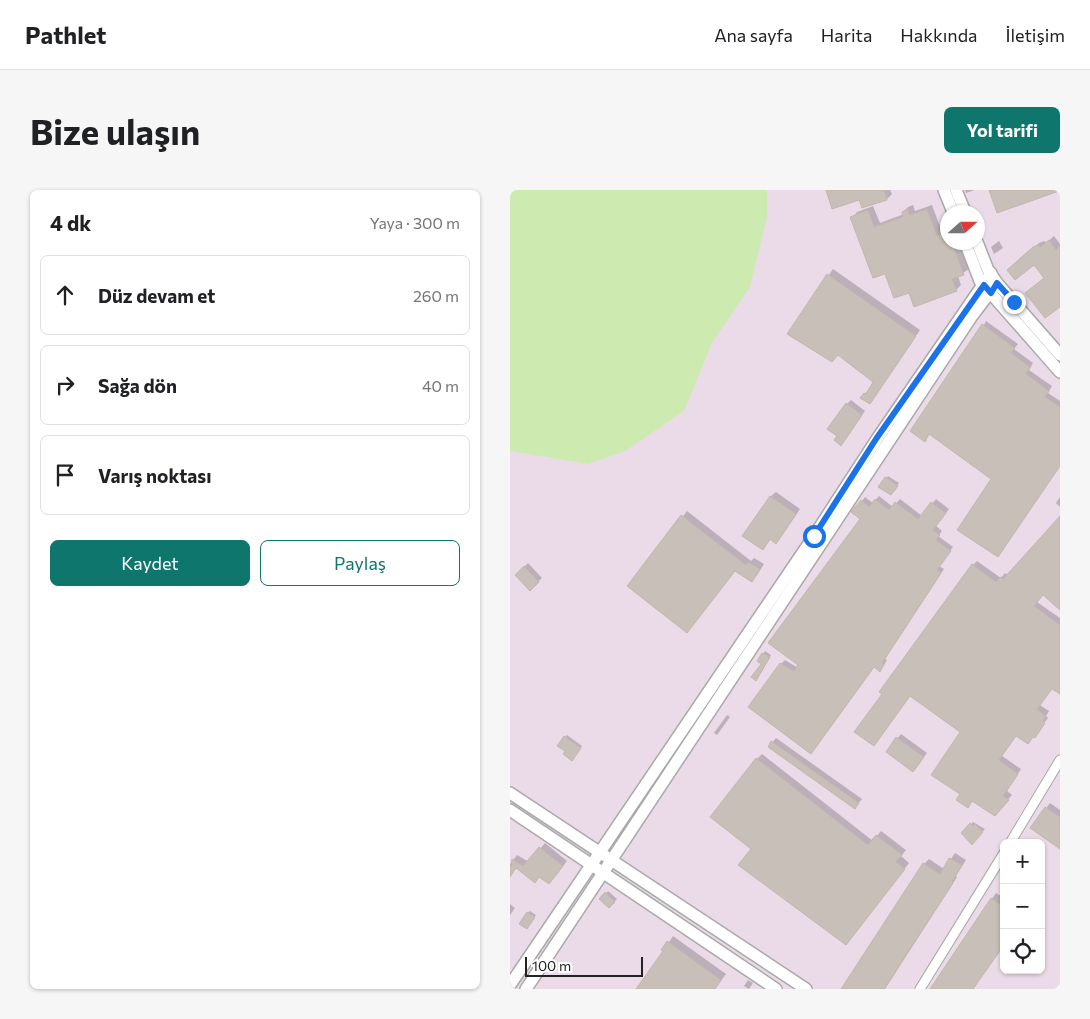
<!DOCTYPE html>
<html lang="tr">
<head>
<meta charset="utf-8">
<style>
	:root { --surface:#fff; --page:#f6f6f6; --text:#202124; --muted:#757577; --line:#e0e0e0; --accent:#0f766e }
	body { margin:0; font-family:Commissioner,sans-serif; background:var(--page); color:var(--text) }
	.controls { position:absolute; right:15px; bottom:15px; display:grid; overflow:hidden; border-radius:8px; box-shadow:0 1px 4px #0004 }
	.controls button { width:45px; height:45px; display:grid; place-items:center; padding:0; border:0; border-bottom:1px solid var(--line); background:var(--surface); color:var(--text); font:25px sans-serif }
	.compass { position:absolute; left:430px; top:15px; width:45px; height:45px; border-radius:50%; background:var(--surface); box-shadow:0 1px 4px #0004; rotate:69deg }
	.scale { position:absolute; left:15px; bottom:12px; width:118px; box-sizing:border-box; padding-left:5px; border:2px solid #222; border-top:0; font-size:14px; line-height:18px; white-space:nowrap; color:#222; -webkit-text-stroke:4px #fff; paint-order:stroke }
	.stop { position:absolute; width:15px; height:15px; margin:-11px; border:4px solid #1a73e8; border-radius:50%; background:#fff }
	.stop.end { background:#1a73e8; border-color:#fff; box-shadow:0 1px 5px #0008 }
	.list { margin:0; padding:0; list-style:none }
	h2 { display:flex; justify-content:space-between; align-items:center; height:65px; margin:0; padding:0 20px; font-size:21px }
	h2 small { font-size:16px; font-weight:400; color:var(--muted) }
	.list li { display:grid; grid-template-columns:32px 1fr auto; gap:15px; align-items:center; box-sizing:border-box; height:80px; margin:0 10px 10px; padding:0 10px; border:1px solid var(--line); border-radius:8px }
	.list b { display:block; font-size:19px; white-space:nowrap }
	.list em { font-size:16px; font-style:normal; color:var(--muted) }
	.actions { display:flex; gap:10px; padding:15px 20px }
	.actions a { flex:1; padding:11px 0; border:1px solid var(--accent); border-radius:8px; text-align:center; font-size:18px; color:var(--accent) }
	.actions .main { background:var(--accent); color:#fff }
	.icon { flex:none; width:28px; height:28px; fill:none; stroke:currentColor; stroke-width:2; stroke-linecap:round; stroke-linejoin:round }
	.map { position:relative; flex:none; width:550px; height:799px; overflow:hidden; border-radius:8px }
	header { display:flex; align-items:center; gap:30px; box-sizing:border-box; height:70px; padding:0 25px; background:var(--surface); border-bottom:1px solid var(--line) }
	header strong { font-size:24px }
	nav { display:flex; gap:28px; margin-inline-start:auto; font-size:18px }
	.intro { display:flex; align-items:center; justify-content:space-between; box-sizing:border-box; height:120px; padding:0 30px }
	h1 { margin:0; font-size:35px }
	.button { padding:12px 22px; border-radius:8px; background:var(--accent); color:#fff; font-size:18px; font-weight:700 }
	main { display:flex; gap:30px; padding:0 30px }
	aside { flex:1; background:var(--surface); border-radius:8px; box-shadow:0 1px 4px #0004 }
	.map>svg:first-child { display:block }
</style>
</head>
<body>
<header>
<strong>Pathlet</strong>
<nav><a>Ana sayfa</a><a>Harita</a><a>Hakkında</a><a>İletişim</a></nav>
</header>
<div class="intro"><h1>Bize ulaşın</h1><a class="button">Yol tarifi</a></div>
<main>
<aside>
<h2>4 dk<small>Yaya · 300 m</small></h2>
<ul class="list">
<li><svg class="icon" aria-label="ahead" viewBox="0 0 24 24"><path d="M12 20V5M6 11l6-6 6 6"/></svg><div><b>Düz devam et</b></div><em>260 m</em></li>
<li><svg class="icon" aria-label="right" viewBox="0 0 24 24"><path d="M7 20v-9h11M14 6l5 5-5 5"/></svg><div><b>Sağa dön</b></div><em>40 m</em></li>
<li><svg class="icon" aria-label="arrive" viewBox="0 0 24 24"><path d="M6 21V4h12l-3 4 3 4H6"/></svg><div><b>Varış noktası</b></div></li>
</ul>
<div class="actions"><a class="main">Kaydet</a><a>Paylaş</a></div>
</aside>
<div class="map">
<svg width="550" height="799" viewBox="0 0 550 799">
	<rect width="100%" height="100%" fill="#f2efe9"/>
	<path fill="#ebdbe8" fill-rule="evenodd" d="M0,0h550v799h-550zM438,22h30v30h-30zM494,653h37v127h-37z"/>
	<path fill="#cdebb0" d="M0,0h257v27l-17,70 -38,56 -28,68 -59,40 -37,13 -78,-13z"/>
	<g fill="#0003">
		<path d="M317,0h63l2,4 -5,5h-27z"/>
		<path d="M455,0h10l-9,3z"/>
		<path d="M403,15l2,6 17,-6 10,27 6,-2v12h11l10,27 -11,7 3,9 -5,5 -47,1 -23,-19 -34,-54 5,-6 16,-6 7,17 24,-9 -1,-2 5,-5z"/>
		<path d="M544,46l6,8v61l-26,-42 -20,2 25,-22 5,-2 2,2z"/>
		<path d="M489,51l4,7 -9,6 -3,-7z"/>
		<path d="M323,79l87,61 -50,73 -5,-9 10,-12 -37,-28 -49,-21z"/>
		<path d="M476,131l32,23 -4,5 19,14 -4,7 23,16 -4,7 12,8v65l-67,12 -63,-45 -5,7z"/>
		<path d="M341,210l14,11 -24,33 6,-40z"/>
		<path d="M378,286l11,7 -6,8 -13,-5z"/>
		<path d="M266,302l24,17 -19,28 -5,5 -5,-4 -8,10 7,-51z"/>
		<path d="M369,306l14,11 7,-8 22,17 14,-17 13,10 -13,17 6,5 -4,5 15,11 -14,19 5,3 -59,90 2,1 -4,7 -3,3 -5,-4 -60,82 -34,-84 4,-4 13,8 64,-149v-18l3,-4 8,6z"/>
		<path d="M550,307v10l-4,-4z"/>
		<path d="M177,321l64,50 3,-3 10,6 -7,11 -5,5 -16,-11 -108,17z"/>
		<path d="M550,328v91l-17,-16 -6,9 23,16v74l-8,-4 -12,17 9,6 -3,5 2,2 -16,20 -4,4 -12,-7 -14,21 19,13 -14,22 5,4 -13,15 -26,-10 -6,7 -6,-13 1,-62 11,-167 4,-4 24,17 4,-5 3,2z"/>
		<path d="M18,373l14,15 -12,11 -14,-14z"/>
		<path d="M255,461l6,4 -13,22 5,-14 -4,-2z"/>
		<path d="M217,525l3,2 -13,18 -3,-2z"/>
		<path d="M391,544l26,19 -11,14 -29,-16z"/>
		<path d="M57,545l15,11 -8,11 -15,-11z"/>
		<path d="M266,548l86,61 -4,5 -89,-58z"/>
		<path d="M252,564l111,87 8,-10 25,19 -5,6 8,7 -58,75 -99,-89 5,-90z"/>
		<path d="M540,613l10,7v37l-28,-19z"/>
		<path d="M463,632l12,7 -13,14 -9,-10z"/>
		<path d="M35,653l22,18 -13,17 -14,-2 -5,5 -19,-15 -2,3 -4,-2v-3l7,-9 12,7z"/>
		<path d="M445,663l11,7 -10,16 1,1 -72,112h-43l82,-125 5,-5 15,10z"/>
		<path d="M98,701l9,8 -8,8 -8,-8z"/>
		<path d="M486,703l8,5v47l-31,44h-42z"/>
		<path d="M0,714l5,4 -5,7z"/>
		<path d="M20,721l6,4 -7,11 -1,-13z"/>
		<path d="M163,746l53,38 -11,15h-77z"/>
		<path d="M238,790l5,3 -4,6 -5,-3z"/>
	</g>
	<g fill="#c7bfb8" stroke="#c4b6ab">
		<path d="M316,0h58l3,10 -25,8 -3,-8 -27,9z"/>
		<path d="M479,0h70v1l-62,22z"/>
		<path d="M398,19l2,6 17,-6 10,27 11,-4v10h4l12,33 -12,4 5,12 -43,16 -5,-14 -15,5 -9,-24 -12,4 -23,-61 18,-7 6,17 29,-10 -1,-5z"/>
		<path d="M539,50l7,10 4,-4v61l-15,11 -20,-25 19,-15 -10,-13 -19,15 -8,-10 26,-23 5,-2 2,2z"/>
		<path d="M317,84l89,62 -46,68 -10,-6 4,-5 2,1 7,-12 -35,-27 -6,7 -45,-28z"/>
		<path d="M472,134l33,24 -4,5 19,14 -4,7 23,17 -4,6 15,10v59l-62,91 -41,-27 34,-51 -62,-45 -4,8 -15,-11z"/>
		<path d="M336,213l16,12 -21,31 -7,-6 3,-4 -10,-7z"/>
		<path d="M375,287l13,9 -7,9 -13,-8z"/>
		<path d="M260,306l26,18 -20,30 -6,-5 -7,11 -21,-14z"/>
		<path d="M365,309l14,11 6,-8 23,17 13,-17 15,11 -13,17 7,5 -4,5 15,11 -14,19 4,3 -59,90 2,1 -4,8 -6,-5 -63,87 -63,-47 32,-44 14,8 4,-6 -30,-22 92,-124 -9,-7 10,-12 8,7z"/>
		<path d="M171,325l65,50 2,-3 12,7 -8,13 -17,-11 -48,62 -60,-47z"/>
		<path d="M550,326v94l-17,-15 -9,11 26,19v69l-8,-5 -15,20 9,7 -3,5 2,2 -10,15 -2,-1 -5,7 -12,-8 -17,24 19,14 -15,22 6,4 -14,16 -23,-15 -4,7 -12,-8 4,-6 -29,-19 29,-43 -50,-36 -36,50 -20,-14 28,-38 -3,-2 93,-128 24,18 4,-5 3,2z"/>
		<path d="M14,376l15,16 -9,9 -15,-16z"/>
		<path d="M252,463l8,4 -14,24 -5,-4 10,-13 -4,-3z"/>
		<path d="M54,546l17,12 -9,13 -9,-7 2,-3 -8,-5z"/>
		<path d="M386,547l28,20 -11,15 -27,-20z"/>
		<path d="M261,551l88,62 -4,6 -87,-62z"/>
		<path d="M246,568l112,87 8,-10 26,20 -6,7 9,7 -59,76 -108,-80 13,-16 -41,-32z"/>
		<path d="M535,617l15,10v32l-30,-21z"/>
		<path d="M460,633l3,3 2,-2 8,8 -11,13 -11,-12z"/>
		<path d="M29,657l24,19 -14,18 -10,-7 -4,6 -19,-15 -6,9 2,-18 11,7z"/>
		<path d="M439,668l13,7 -10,17 1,1 -69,106h-43l82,-126 17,11z"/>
		<path d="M95,702l10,10 -6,6 -10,-9z"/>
		<path d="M481,708l13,9v38l-31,44h-43z"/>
		<path d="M17,722l8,5 -8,12 -8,-5z"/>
		<path d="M157,751l54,39 -6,9h-79l27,-38 -2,-1z"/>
	</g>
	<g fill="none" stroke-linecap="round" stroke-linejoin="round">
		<g stroke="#a9a9a9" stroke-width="11">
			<g id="minor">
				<path d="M500,653l50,-83"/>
				<path d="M410,799l84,-136"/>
			</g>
		</g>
		<g stroke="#a9a9a9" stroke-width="14">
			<g id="tertiary">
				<path d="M434,0l9,22"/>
				<path d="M446,0l9,22"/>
				<path d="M455,52l15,39 80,91"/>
				<path d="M467,52l11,28 9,13 63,72"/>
				<path d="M0,603l296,196"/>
				<path d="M0,620l266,179"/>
				<path d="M0,795l304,-449 63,-97 114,-166"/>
				<path d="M16,799l446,-673 25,-33"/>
			</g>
		</g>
		<use href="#minor" stroke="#fff" stroke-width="9"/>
		<use href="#tertiary" stroke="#fff" stroke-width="11"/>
	</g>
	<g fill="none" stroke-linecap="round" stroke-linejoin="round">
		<path stroke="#1a73e8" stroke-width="6" d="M304,346l62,-97 108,-154 7,8 6,-10 17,19"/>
	</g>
</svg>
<div class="controls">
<button>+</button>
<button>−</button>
<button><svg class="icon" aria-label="locate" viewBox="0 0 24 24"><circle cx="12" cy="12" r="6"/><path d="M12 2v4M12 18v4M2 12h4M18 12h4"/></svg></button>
</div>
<svg class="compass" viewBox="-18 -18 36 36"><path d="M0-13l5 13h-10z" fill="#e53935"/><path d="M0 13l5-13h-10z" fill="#757577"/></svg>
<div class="scale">100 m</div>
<div class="stop" style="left:304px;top:346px"></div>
<div class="stop end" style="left:504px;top:112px"></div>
</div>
</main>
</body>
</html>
